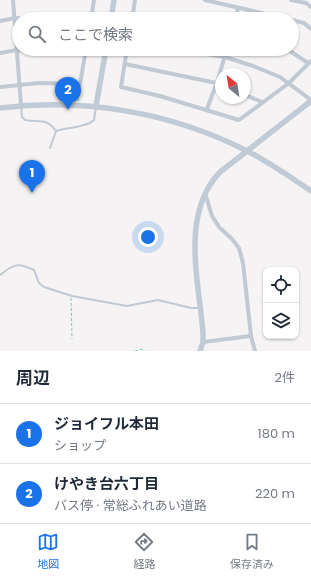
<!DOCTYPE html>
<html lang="ja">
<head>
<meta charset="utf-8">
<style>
	:root { --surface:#fff; --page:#f6f6f7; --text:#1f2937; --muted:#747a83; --line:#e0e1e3; --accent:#1a73e8 }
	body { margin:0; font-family:Poppins,"Noto Sans JP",sans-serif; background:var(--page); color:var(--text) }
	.controls { position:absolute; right:12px; bottom:12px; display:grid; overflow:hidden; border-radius:8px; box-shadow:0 1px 3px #0004 }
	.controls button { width:36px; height:36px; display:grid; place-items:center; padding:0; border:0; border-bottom:1px solid var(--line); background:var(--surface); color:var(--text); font:20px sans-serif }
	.compass { position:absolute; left:215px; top:68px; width:36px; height:36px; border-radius:50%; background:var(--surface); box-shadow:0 1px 3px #0004; rotate:330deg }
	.you { position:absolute; left:148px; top:237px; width:14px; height:14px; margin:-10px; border:3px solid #fff; border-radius:50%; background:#1a73e8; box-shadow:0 0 0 6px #1a73e833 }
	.badge { display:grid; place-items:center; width:26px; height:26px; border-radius:50%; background:var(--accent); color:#fff; font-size:13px; font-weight:700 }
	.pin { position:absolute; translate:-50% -33px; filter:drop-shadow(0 1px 2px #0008) }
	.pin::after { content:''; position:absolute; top:21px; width:14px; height:12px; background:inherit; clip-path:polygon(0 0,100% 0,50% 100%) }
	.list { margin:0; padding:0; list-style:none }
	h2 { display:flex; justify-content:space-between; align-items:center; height:52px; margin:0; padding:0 16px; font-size:17px }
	h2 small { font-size:13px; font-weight:400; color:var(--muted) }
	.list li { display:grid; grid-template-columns:26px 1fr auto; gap:12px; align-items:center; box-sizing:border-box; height:60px; padding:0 16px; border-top:1px solid var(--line) }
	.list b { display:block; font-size:15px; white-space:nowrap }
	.list p { margin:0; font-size:13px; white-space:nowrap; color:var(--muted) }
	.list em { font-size:13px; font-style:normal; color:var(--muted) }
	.icon { flex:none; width:22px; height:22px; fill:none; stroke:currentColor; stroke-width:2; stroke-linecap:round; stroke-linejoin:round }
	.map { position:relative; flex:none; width:311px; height:351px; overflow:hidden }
	.search { position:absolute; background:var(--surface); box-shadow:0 1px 3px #0004; left:12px; right:12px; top:12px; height:44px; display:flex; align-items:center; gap:10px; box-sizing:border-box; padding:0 14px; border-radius:22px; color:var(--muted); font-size:15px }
	.sheet { height:172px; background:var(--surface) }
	nav { display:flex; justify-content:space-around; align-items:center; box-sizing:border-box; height:56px; border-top:1px solid var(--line); background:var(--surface); font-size:11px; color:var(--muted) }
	nav a { display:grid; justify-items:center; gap:2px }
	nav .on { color:var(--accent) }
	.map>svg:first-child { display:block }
</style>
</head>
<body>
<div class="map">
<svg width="311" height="351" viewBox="0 0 311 351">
	<rect width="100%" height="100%" fill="#f5f3f3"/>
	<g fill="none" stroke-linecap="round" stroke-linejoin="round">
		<g stroke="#7ad0a6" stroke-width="1" stroke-dasharray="3 2" stroke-linecap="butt">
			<path d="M78,101l1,-13"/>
			<path d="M71,298l1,41"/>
			<path d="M135,351l8,-2 1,2"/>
		</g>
		<g stroke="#c1cad2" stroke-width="2">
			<path d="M21,106l1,11 3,3c14,3 21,-3 31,11"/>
			<path d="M50,148l6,-17c11,-4 29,-3 38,-11l2,-13"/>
			<path d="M0,275c14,-11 18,-13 34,-5l5,13 5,4 28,9 55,10 31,-6 33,8h9"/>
		</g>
		<g stroke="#c1cad2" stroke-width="4">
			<path d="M13,0l8,105"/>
			<path d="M205,0l83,19"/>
			<path d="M291,0l15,3 5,4"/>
			<path d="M91,19l3,-19"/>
			<path d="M132,19l3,-19"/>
			<path d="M235,19l3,-11"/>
			<path d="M292,20l12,3 7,6"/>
			<path d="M0,21l15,-3 12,1"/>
			<path d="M127,49l-6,38 39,9 79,24 50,-37 22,-22"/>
			<path d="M174,49l51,8 28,9 27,11 31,23"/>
			<path d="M287,49l21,14"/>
			<path d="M0,53l17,-3 69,4"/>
			<path d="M125,64l96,20"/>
			<path d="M0,87l39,-4 41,1 6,-35"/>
			<path d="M245,95l17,7"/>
			<path d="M207,109l10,-27 10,-33"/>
			<path d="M205,193l7,23 7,11 13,12 7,9 4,15 8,73 4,15"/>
			<path d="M203,342l48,-6"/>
		</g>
		<g stroke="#c1cbd6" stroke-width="5.5">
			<path d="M111,19l3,-19"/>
			<path d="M96,106l10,-57"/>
			<path d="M0,108c85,-10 171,4 247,43 22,11 43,26 64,40"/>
			<path d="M200,351l3,-9v-9c-4,-52 -23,-119 17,-161l91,-71"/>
		</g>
	</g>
</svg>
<div class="controls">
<button><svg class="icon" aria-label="locate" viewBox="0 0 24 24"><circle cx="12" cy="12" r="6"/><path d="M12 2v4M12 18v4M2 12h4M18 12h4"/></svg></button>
<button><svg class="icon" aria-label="layers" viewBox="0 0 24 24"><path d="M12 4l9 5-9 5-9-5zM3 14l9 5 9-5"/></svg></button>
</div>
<svg class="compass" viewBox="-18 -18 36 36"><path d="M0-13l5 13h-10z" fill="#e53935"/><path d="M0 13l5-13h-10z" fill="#747a83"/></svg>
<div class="you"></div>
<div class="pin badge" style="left:32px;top:193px">1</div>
<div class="pin badge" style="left:68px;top:110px">2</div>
<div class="search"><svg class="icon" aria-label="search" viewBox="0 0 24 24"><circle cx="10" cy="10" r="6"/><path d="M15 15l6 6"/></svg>ここで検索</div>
</div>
<section class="sheet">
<h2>周辺<small>2件</small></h2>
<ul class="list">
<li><span class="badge">1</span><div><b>ジョイフル本田</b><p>ショップ</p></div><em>180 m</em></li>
<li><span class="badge">2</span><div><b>けやき台六丁目</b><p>バス停 · 常総ふれあい道路</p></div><em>220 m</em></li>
</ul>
</section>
<nav>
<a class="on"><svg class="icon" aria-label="map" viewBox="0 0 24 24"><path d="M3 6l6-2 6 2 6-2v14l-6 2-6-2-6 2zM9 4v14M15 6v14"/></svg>地図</a>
<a><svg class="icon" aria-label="directions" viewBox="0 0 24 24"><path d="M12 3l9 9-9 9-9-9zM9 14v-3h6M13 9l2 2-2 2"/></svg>経路</a>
<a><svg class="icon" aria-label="saved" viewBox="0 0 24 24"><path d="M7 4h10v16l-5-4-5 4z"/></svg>保存済み</a>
</nav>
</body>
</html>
